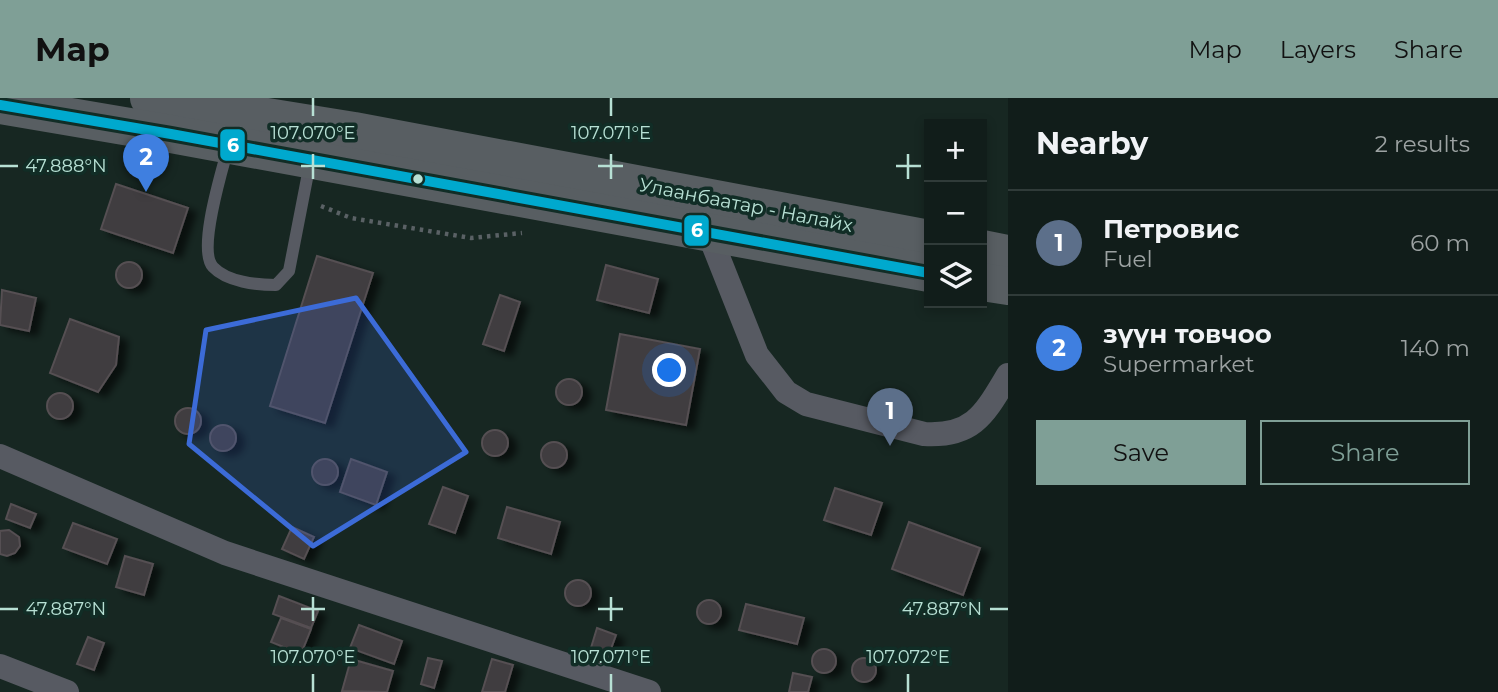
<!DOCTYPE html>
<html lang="en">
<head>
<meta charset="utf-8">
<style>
	:root { --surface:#111d1a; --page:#1e2a27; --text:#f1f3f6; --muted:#9ca2a2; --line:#303b39; --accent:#7f9f96 }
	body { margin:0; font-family:Montserrat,sans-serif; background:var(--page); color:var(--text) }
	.controls { position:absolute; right:21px; top:21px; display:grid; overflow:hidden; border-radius:0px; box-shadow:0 4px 10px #0003 }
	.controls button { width:63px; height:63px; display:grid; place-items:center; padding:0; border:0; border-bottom:2px solid var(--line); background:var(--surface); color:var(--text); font:35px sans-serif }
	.you { position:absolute; left:670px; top:273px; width:24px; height:24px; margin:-18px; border:5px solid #fff; border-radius:50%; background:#1a73e8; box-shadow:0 0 0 10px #1a73e833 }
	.badge { display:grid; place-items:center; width:46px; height:46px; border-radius:50%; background:var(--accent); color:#fff; font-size:23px; font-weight:700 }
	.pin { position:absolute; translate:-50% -58px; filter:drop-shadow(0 2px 4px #0008) }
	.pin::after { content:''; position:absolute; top:37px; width:24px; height:21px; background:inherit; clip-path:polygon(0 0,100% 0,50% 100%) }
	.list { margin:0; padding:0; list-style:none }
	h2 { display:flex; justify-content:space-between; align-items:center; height:91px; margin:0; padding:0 28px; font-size:30px }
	h2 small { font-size:23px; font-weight:400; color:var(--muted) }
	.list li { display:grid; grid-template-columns:46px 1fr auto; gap:21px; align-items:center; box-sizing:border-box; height:105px; padding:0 28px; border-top:2px solid var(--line) }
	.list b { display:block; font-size:26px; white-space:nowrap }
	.list p { margin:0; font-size:23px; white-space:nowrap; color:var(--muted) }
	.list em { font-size:23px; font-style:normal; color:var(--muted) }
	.actions { display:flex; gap:14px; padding:21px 28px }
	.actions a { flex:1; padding:16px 0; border:2px solid var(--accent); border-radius:0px; text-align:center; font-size:24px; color:var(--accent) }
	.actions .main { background:var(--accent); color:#111 }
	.icon { flex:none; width:38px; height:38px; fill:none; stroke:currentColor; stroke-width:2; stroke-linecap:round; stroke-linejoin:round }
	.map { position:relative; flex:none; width:1008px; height:594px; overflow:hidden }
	header { display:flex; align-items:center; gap:42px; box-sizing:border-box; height:98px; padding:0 35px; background:var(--accent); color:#111 }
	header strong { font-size:33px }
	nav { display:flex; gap:38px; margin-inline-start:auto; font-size:24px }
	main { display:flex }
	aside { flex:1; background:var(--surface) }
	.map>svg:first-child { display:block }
</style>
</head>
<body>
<header>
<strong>Map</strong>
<nav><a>Map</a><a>Layers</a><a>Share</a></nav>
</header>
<main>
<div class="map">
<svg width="1008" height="594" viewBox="0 0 1008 594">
	<defs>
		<filter id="shadow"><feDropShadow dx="8" dy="4.5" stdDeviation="3.5" flood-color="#0009"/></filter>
	</defs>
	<rect width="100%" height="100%" fill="#172722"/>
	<g fill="#403c3f" stroke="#554f52" stroke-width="2" filter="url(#shadow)">
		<path d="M116,86l72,24 -15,45 -72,-24z"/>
		<path d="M317,158l56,17 -48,150 -55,-17z"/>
		<circle cx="129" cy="177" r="13"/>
		<path d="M606,167l52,14 -9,34 -52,-13z"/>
		<path d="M2,192l34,8 -7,33 -29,-6z"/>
		<path d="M500,197l20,7 -16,49 -21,-7z"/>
		<path d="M70,221l49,18 -3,28 -18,27 -48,-19z"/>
		<path d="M620,236l80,15 -14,76 -80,-15z"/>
		<circle cx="569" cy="294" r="13"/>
		<circle cx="60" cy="308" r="13"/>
		<circle cx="188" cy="323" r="13"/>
		<circle cx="223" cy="340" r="13"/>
		<circle cx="495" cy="345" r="13"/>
		<circle cx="554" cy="357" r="13"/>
		<circle cx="325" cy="374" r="13"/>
		<path d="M351,361l36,13 -11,33 -36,-13z"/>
		<path d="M443,389l25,9 -13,37 -26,-9z"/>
		<path d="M835,390l47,15 -11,32 -47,-15z"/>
		<path d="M11,406l25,10 -6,14 -24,-9z"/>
		<path d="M507,409l53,15 -9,32 -53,-16z"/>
		<path d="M909,424l71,26 -17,47 -71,-26z"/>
		<path d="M73,425l44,16 -10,25 -44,-16z"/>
		<path d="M292,429l22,10 -10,22 -22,-10z"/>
		<path d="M9,432l10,7 1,9 -5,7 -8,3 -7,-2v-23z"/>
		<path d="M125,458l28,8 -9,31 -28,-8z"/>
		<circle cx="578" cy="495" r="13"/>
		<path d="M279,498l39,15 -7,17 -38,-14z"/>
		<circle cx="709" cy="514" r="12"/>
		<path d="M746,506l58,14 -7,26 -58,-14z"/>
		<path d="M281,520l30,11 -10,25 -30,-12z"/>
		<path d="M359,527l43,16 -8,23 -44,-16z"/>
		<path d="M597,530l19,7 -8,22 -18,-6z"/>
		<path d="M88,539l16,6 -10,27 -17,-6z"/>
		<circle cx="824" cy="563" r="12"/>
		<path d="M428,560l14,3 -8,27 -13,-4z"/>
		<circle cx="864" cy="572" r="12"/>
		<path d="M351,561l42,12 -6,21 -45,-1z"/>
		<path d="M492,561l21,6 -8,27h-23z"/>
		<path d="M793,575l19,4 -4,15h-19z"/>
	</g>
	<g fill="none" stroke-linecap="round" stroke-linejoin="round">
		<path stroke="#5a6165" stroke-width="4.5" stroke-dasharray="3.5 5" stroke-linecap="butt" d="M321,108l30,12 120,20 51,-5"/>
		<path stroke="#575a62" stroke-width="12" d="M228,50c-6,23 -31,102 -15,119 14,15 44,18 63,18l13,-14 21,-108"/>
		<g stroke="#575a62" stroke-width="24">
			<path d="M709,136l48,121 29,37 20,12 118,30c50,3 61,-21 84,-59"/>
			<path d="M0,358l225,97 424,139"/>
			<path d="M0,568l67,26"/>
		</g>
		<g stroke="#585e62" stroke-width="38">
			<path d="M149,0l205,33 575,108"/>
			<path d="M0,7l171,29 758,139"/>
			<path d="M982,151l26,5"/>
			<path d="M982,184l26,4"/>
		</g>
		<g stroke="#112d26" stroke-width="16">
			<path id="bus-1" d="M0,7l171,29 758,139"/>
		</g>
		<use href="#bus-1" stroke="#00a9ce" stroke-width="10"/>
	</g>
	<path fill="#3c6bd7" fill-opacity="0.2" stroke="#3c6bd7" stroke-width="5" stroke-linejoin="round" d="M356,200l110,154 -153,94 -124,-102 17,-114z"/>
	<path fill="none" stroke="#b7e0d4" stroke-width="2.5" d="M313,0v18M611,0v18M313,56v25M611,56v25M908,56v25M0,68h18M301,68h24M598,68h25M896,68h25M313,499v24M611,499v24M0,511h18M301,511h24M598,511h25M990,511h18M313,576v18M611,576v18M908,576v18"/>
	<circle fill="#b7e0d4" stroke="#112d26" stroke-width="2.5" cx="418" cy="81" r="6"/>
	<g text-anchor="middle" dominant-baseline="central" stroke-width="7" stroke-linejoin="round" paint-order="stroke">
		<g font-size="19" fill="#b7e0d4" stroke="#112d26">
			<text transform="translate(746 107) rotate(11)">Улаанбаатар - Налайх</text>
		</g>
	</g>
	<g font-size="18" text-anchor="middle" fill="#b7e0d4" stroke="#112d26" stroke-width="7" stroke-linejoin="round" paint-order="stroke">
		<text x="313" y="41">107.070°E</text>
		<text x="611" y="41">107.071°E</text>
		<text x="66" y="74">47.888°N</text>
		<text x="66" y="517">47.887°N</text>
		<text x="942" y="517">47.887°N</text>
		<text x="313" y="565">107.070°E</text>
		<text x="611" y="565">107.071°E</text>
		<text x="908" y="565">107.072°E</text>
	</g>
	<g stroke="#112d26" stroke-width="2.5">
		<rect x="219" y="30" width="27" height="34" rx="7" fill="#00a9ce"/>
		<rect x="683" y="116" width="27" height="33" rx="7" fill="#00a9ce"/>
	</g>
	<g font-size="19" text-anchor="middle" font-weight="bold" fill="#fff">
		<text x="233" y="54">6</text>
		<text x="697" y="139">6</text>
	</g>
</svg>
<div class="controls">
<button>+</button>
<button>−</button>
<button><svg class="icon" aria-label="layers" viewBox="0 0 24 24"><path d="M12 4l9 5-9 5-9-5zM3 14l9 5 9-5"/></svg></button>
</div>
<div class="you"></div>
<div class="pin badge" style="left:890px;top:348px;background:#5c6f8a">1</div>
<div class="pin badge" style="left:146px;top:94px;background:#3f7fe0">2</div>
</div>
<aside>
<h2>Nearby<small>2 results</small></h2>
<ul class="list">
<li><span class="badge" style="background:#5c6f8a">1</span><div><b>Петровис</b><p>Fuel</p></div><em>60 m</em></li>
<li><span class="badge" style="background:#3f7fe0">2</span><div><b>зүүн товчоо</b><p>Supermarket</p></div><em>140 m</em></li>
</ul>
<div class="actions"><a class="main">Save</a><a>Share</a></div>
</aside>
</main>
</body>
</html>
